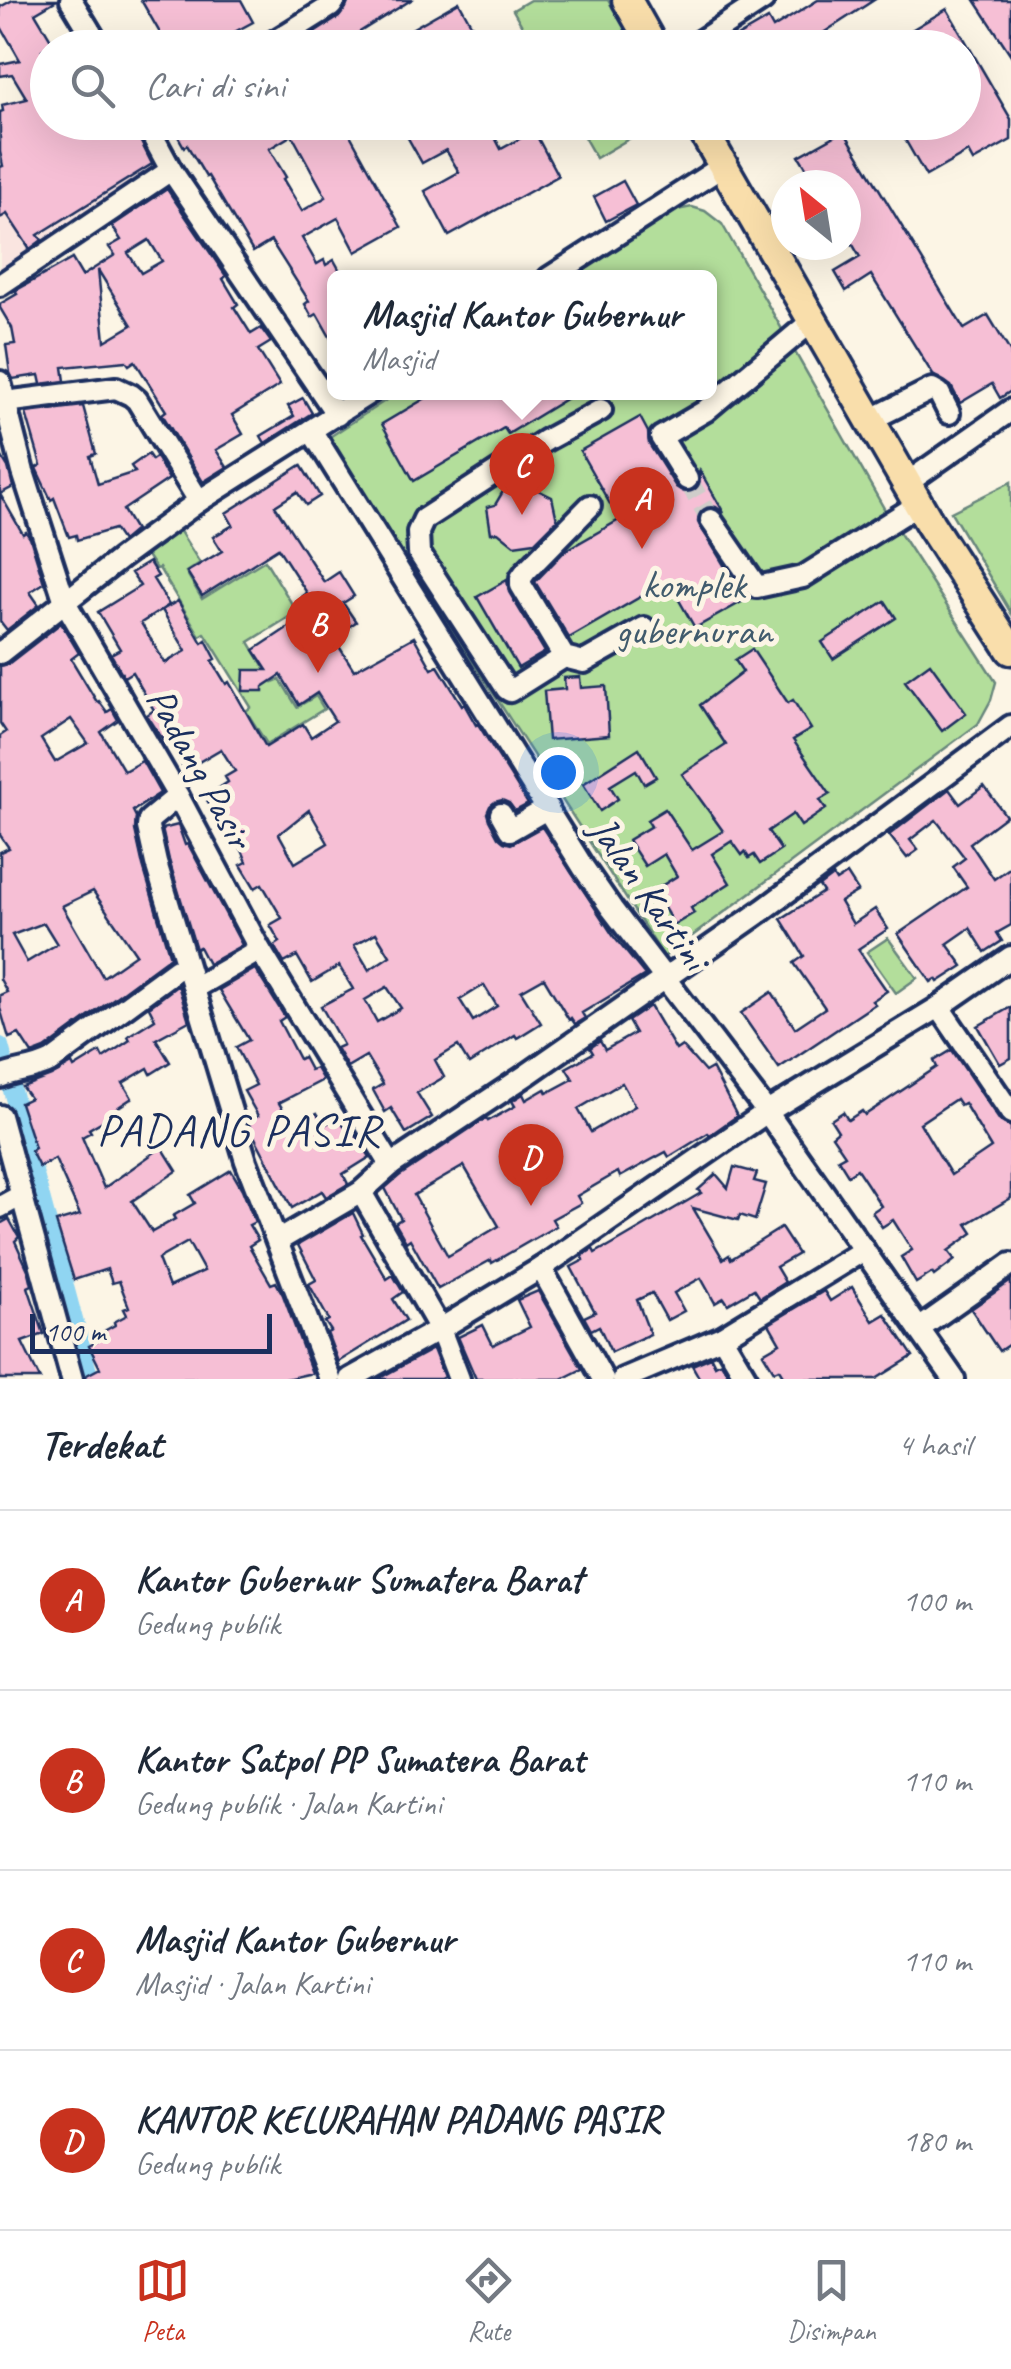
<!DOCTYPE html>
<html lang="id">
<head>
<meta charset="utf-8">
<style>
	:root { --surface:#fff; --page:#f2f2f3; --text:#1f2937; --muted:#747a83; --line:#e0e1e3; --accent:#c8321e }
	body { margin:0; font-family:Caveat,sans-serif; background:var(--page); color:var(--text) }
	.compass { position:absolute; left:771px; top:170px; width:90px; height:90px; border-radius:50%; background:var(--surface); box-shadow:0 10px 40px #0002; rotate:330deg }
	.scale { position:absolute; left:30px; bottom:25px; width:242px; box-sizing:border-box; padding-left:10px; border:5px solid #1b2f5e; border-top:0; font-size:28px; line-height:35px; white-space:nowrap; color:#1b2f5e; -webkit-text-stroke:8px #fcf5e5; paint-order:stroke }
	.you { position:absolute; left:558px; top:772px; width:35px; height:35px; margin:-25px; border:8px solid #fff; border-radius:50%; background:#1a73e8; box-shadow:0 0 0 15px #1a73e833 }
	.badge { display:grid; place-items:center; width:65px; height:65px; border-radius:50%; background:var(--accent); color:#fff; font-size:32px; font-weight:700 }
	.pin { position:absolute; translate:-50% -82px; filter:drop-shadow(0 2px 5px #0008) }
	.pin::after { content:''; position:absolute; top:52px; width:35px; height:30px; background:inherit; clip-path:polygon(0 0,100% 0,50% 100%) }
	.popup { position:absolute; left:327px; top:270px; width:390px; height:130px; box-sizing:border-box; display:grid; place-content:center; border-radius:15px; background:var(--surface); filter:drop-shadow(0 2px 8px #0005); font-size:32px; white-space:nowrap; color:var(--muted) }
	.popup b { font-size:38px; color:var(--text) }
	.popup::after { content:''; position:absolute; left:50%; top:100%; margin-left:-20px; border:20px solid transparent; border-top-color:var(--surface) }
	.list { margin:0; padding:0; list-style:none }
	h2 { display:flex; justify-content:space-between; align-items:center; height:130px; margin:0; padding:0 40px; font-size:42px }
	h2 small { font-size:32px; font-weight:400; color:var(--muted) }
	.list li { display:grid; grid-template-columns:65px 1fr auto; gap:30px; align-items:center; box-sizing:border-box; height:180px; padding:0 40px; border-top:2px solid var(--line) }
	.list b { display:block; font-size:38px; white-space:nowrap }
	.list p { margin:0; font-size:32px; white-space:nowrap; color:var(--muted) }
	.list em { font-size:32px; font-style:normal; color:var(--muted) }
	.icon { flex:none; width:55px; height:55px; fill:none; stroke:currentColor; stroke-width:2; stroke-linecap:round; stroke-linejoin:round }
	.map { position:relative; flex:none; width:1011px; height:1379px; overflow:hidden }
	.search { position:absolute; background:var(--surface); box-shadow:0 10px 40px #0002; left:30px; right:30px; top:30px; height:110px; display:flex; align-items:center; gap:25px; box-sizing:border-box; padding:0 35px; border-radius:55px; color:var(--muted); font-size:38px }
	.sheet { height:850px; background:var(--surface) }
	nav { display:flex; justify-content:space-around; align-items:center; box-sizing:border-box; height:140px; border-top:2px solid var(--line); background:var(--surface); font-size:28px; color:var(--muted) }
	nav a { display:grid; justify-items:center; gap:5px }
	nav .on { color:var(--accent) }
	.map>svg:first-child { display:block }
</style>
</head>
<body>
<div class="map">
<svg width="1011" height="1379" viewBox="0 0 1011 1379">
	<rect width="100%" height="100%" fill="#fcf5e5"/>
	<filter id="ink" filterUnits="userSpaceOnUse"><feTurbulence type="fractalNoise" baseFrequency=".01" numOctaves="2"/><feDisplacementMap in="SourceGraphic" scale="20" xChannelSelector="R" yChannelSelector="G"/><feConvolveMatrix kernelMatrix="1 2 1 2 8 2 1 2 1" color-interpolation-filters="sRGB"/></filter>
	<g filter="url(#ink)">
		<path fill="#fae5e0" d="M111,123h25l29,47 -165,109v-115z"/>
		<g fill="#b3de9b" stroke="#67867c" stroke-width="2.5">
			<path d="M530,0h78l28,47h-102l-21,-37z"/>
			<path d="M576,123h80l-60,35z"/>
			<path d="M692,207l13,4 17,13 163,286 111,172 -5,18 -13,24 -314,233 -336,-519 69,-45 313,-1v-114l-139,-1 101,-66z"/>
			<path d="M1011,482v131l-60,-101z"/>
			<path d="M176,525l24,38 -14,9 16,27 63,-39 32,52 -48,30 24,40 7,-3 17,28 19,-11 8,13 -57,35 -21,-33 5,-4 -46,-74 -5,3 -41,-68 -3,1 -10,-15 -19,11z"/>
			<path d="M888,938l29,40 -21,15 -29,-41z"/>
		</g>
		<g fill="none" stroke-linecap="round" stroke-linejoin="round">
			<path stroke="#90d5f2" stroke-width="18" d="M0,1046l90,333"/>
		</g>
		<g fill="#f6bfd5" stroke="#1b2f5e" stroke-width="2.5" fill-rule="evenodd">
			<path d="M13,0h44l-22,13 18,30 -11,7 6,10v62h83l21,42 -114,71 4,5 -12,9 -23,-35 -7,4v-51l3,-1 -3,-14v-40l3,-1 -1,-6 25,-6 -15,-25 -12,2v-12l20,-4 -20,-35v-18z"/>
			<path d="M141,0h100l12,22 -37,20 3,6h-71l15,-10z"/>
			<path d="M349,0h62l-69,43 2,5h-53l48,-31 7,-9z"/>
			<path d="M818,0h56l-74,48h-82l50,-29 5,9z"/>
			<path d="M975,0h36v55z"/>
			<path d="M459,2l18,33 -21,13h-78z"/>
			<path d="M947,9l64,110v21l-38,21 -5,-9 -42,24 -31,-54h69v-74h-83z"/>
			<path d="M170,122h173l58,105 -45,25 -18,-34 -36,20 15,26 7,-4 2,5 8,-5 10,18h-10v66l-17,-30 -5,3 -7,-13 4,-3 -38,-60 -18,11 -45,-76 -2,1 -19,-32 -3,2zM292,135l34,62 -24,14 -19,-32 3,-2 -17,-28z"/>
			<path d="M399,122h88l14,27 33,-18 24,45 -109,60 -24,-45 34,-19 -13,-22 -24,13z"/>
			<path d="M844,131l120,198 24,-14 23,38v38l-11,7 -8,-14 -32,19 -9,-17 -18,-11 -62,-100 -25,16 -11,-19 25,-15 -14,-24v-48h-29l-18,-29z"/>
			<path d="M623,181l13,24 -30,16 -12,-24z"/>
			<path d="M167,189l59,87 -3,3 15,25 -4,3 17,27 10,-6 10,14 -13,8 22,35 -48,30 11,19 -27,16 11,17 -24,15 -41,-68 4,-3 -31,-50 -6,4 -3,-4 -63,6 2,14 -24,3 -2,-9 -26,4 -3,-6 -4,-28 9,-1 -3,-16 -12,-20v-4l17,-10 -2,-3 57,-32 10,17 33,-21 -6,-8 12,-7 -9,-14zM149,240l13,21 -21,12 -13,-20zM98,270l34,55 -27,16z"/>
			<path d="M436,392h141l-69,42 -4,-6 -90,53 -32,-57z"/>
			<path d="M303,398l9,15 -47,30 -4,-7 33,-20 -6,-10z"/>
			<path d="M83,406l13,48 -6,2 8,28 37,-12 -4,-6 17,-12 4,6 4,-3 13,22 -46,31 12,20 -13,11 -8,-12 -37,11 -1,-5 -7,2 -15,-39 -3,2 -15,-32 5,-3 -15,-52z"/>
			<path d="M640,417l8,15 1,12 27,43 10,6 9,-3 4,-5 1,-14 24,42 -8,-6 -7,-1 -10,7 -1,9 47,78 -50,28 -27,-47 -99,57 -34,-56 30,-31 54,-31 -39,-69z"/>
			<path d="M0,454l8,13 5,20 -13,7 23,40 3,-2 4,6 14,45 -14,9 9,13 -32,25 -7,-9z"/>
			<path d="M301,465l19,31 -14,9 -9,-13 -22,14 49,76 15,-10 15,24 -11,7 13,19 -23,15 21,33 60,-33 18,32 6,-3 24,39 2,-1 12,21 2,-1 50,80 -13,7 -6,-8 -7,-3 -7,2 -5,4 -3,7 2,7 9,17 6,5 7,2 31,-17 72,110 31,38 -63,38 3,5 -10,6 -4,-6 -2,2 -25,-42 -23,13 20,32 -24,15 -2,-3 -46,29 -11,-18 -23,14 9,17 -27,16 15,24 -26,16 -15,-25 -6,4 -12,-22 10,-6 -17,-28 -19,11 -11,-19 7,-3 -22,-39 32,-17 -14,-23 -27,16 -15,-26 -13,7 -10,-17 6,-4 -10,-17 12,-7 -20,-34 -7,4 -14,-23 6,-3 -5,-12 -19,-31 -3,1 -15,-23 23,-15 -3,-5 10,-6 -14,-22 -36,21 -17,-29 -3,2 -18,-28 7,-5 -22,-38 -8,5 -13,-23 9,-5 -22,-37 42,-26 -9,-13 18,-11 9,14 -5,3 16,26 -28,18 24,40 21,-12 -24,-41 16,-9 24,42 4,-3 10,19 -4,2 14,23 3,-2 37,65 37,-23 8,13 24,-16 -18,-28 -18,12 -18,-30 -18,12v4h-20l1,-21h23l-13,-20 59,-39 -10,-15 4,-3 -29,-45 -76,48 -15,-24 35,-21 -9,-14 20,-12 -7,-12zM309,810l19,33 -33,20 -16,-29zM376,933l14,23 -21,14 -15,-25zM484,985l13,21 -24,15 -13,-21zM387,987l14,21 -24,14 -12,-22z"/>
			<path d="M528,480l2,6 22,11 5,23 -22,22 -21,3 -16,-13 -7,1 -4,-26 8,-2 13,-22z"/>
			<path d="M507,580l2,12 36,60 -27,16 -41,-71z"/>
			<path d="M885,601l11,17 -63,41 -11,-17z"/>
			<path d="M61,623l18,30 -8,6 26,43 2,-1 8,11 5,-3 6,11 -17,12 23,39 18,-10 18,32 -27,18 3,6 -1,13 8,36 27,91 -125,92 -13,5 -13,-20 -10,4 -9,-30v-13l7,-3 -7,-13v-127l9,-4 -9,-13v-99l6,-4 -6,-9v-57l8,-2zM71,719l17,24 -33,19 -14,-23zM93,891l43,63 -33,23 -41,-71zM44,923l13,21 -30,18 -15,-27z"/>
			<path d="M752,649l36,54 5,-3 18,29 -18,11 37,54 -10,6 6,9 -25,17 -8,-12 -25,17 13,19 -21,14 -6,-9 -5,3 -4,-6 -3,3 -10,-14 -20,13 18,29 -39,25 3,5 -20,12 -14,-24 4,-3 -6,-10 19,-12 -13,-22 -19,12 -17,-26 23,-14 -4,-6 18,-11 27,41 31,-19 -41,-57 44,-29 -26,-40 43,-33 -8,-12z"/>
			<path d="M930,663l36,50 -24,18 -37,-50z"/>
			<path d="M580,677l1,11 25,-2 3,49 -61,5 -4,-49 21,-2 -1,-11z"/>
			<path d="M639,748l17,29 -12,7 -8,-14 -26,16 8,13 -18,12 -17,-27z"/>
			<path d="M984,786l22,30 -36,27 24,36 17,-12v58l-14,8 5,8 -17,11 -15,-24 -23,16 16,22 -25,16 -2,-3 -5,3 -33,-48 69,-47 -14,-20 12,-9 -29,-38 -26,20 8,10 -11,8 -18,-23 60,-46 11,15z"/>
			<path d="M178,825l7,20 3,-1 54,101 -34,19 -9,-17 -3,2 -27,-89 -7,-31z"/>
			<path d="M847,874l11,17 -18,11 13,22 22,-15 13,20 -30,20 29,42 -15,10 3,3 -96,64 -38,-55 31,-21 23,36 30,-20 -31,-45 10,-7 -23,-37 42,-27 -4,-6 12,-9 2,-1 3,5z"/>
			<path d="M255,969l30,48 -6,4 20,38 4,-2 7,13 6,-2 7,12 -44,23 14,24 24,-14 7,12 15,-8 12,21 5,-3 14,22 -27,17 5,10 -22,13 -4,-6 -30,17 -41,-78 -3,-9 10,-5 -14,-25 12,-6 -20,-38 13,-7 -30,-50z"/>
			<path d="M178,985l11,36 -33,18 14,23 -19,12 -3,-6 -25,15 9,15 -18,12 2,3 -27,16 2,3 -9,5 22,51 58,-41 15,24 -45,30 20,31 23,-13 -2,-3 22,-13 -5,-8 41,-25 11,19 13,33 -6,3 9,15 -9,6 22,38 5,-2 7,13 29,78 -26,6h-201v-3l15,-8 -11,-22 9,-5 -3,-5 20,-11 -1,-3 13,-7 -3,-6 5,-2 -10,-26 -7,2 -5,-14 -33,11 -18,-58 24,-7 -25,-56 -16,8 -8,-16 4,-3 -15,-45 10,-5 -8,-11 29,-11 21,-12 2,4 26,-16 3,6 27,-18 -2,-4 27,-17 -6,-12zM188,1242l16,29 -35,16 -11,-28z"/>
			<path d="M650,1006l26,44 6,-4 23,26 7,-4 25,48 -27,19 -2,-2 -39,24 -3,-5 -46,25 -2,-5 -41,24 4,7 -29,16 4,7 -64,37 -1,-3 -53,29 -28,-50 -4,3 -11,-19 6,-4 -16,-31 14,-12 87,-58 2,3 27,-15 -3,-5 11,-7 3,6 19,-11 2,4 26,-14 -7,-11 27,-15 -3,-5 10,-7 5,9 30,-17 -7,-12zM622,1083l13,23 -44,26 -13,-23zM464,1166l35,60 -51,30 -34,-61z"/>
			<path d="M1011,1007v51l-11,6 -22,-38z"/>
			<path d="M952,1050l48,71 11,6v71l-44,26 6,9 -25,18 7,9 -21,16 -2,-3 -16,10 -15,-26 11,-7 -19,-30 -11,7 -10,-15 9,-6 -14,-22 -10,-15 -9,6 -10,-16 7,-4 -13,-19 6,-5 -7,-11 12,-8 5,8 14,-9 3,4 72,-48 -3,-6zM956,1099l4,6 4,-2 27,45 -40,27 -31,-52z"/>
			<path d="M734,1167l23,6 -3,8 12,3 -11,36 -15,-5 -2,5 -45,-12 30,51 6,-4 2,4 50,-31 17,26 -22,13 9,15 -25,16 -6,-9 -26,15 -4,-6 -9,5 -14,-25 -27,15 10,18 -17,9 -15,-27 -15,7 13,34 -39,18 -12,-26 -8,4 -7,-13 11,-5 -24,-45 13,-7 -2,-4 11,-7 2,4 11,-6 1,1 94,-55 -3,-3 18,-16 12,14z"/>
			<path d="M353,1213l10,21 -2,1 26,44 6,-4 10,17 -10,7 13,21 -68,42 -11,-29 4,-2 -6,-9 4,-2 -20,-36 7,-4 -18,-35z"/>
			<path d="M9,1219l10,18 -4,4 14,31 3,13 -4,2 16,47 -22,8 18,37h-40v-155z"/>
			<path d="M1011,1281v62l-12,8 -28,-42z"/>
			<path d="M852,1287l21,34 12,-7 28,42 -37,23h-91l-6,-10 -5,2 -11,-18 17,-10 -11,-19 55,-33 6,10z"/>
			<path d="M538,1291l44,78 -20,10h-86l-18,-42 25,-12 10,20 37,-18 -13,-27z"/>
			<path d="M433,1349l11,28 -4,2h-62z"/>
			<path d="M711,1357l4,8 6,-3 10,17h-31l-8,-14z"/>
		</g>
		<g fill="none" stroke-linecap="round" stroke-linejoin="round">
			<path stroke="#cfcdca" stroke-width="20" stroke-dasharray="20 10" stroke-linecap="butt" d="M687,479l24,41"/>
			<g stroke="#1b2f5e" stroke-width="28">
				<g id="minor">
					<path d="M71,0l29,48"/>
					<path d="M264,48l67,-42 4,-6"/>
					<path d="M690,48l73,-48"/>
					<path d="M145,122l26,48 166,245"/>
					<path d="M549,278l174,-112"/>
					<path d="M0,285l171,-115"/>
					<path d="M0,382l23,90 42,130 113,194 82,154 131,215"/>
					<path d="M5,402l111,-14 15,7 6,5 62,101"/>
					<path d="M870,420l62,-31 7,4 10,20"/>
					<path d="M311,430l272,437 29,42 155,203 187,267"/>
					<path d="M687,479l-26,-42 44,-26 107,-90"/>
					<path d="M907,483l104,-73"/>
					<path d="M590,506l-64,65 -5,7v7l43,72 20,5 60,-34"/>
					<path d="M711,520l46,67 46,-10 116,-73"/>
					<path d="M0,653l121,-95 78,-57 172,-109"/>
					<path d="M564,657l-54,34 -3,-2 -88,-136 -1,-21 6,-13 122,-79 55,-30"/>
					<path d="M178,796l-29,24 -1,7 8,36 90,298 84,218"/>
					<path d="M501,814l9,16 38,-22"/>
					<path d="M194,988l66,-38"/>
					<path d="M939,1007l72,106"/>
					<path d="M0,1077c18,-7 35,-7 52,-16l125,-92"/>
					<path d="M0,1116l72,263"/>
					<path d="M0,1207l22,-12"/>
					<path d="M279,1240l82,-48 30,-27 137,-91 235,-164 248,-184"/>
					<path d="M541,1268l62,111"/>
					<path d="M919,1329l92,-65"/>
					<path d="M722,1337l25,42"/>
					<path d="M350,1379l90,-50 -79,-137"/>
					<path d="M459,1379l-19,-50 101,-61 226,-156 172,-105 72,-50"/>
					<path d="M623,1379l99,-42 142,-87"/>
				</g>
			</g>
			<g stroke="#1b2f5e" stroke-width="35">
				<g id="major">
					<path d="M627,0l27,48"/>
					<path d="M698,122l232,402 81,126"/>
				</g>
			</g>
			<use href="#minor" stroke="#fcf5e5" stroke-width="20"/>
			<use href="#major" stroke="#f9deab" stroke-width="28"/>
		</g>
	</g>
	<g text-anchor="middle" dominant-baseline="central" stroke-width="10" stroke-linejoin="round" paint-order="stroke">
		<g font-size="40" fill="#415b6d" stroke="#fcf5e5">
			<text x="694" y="585">komplek<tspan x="694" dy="46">gubernuran</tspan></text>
		</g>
		<g font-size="40" fill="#1b2f5e" stroke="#fcf5e5">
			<text transform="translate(200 768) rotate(61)">Padang Pasir</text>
			<text transform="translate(649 893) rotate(55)">Jalan Kartini</text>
		</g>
		<g font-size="45" letter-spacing="2.5" fill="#1b2f5e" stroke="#fcf5e5">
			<text x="239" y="1130">PADANG PASIR</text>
		</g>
	</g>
</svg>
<svg class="compass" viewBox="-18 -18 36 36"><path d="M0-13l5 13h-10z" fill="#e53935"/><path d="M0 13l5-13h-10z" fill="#747a83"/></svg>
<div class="scale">100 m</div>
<div class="you"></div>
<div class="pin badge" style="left:642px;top:549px">A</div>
<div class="pin badge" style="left:318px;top:673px">B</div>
<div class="pin badge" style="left:522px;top:515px">C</div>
<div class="popup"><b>Masjid Kantor Gubernur</b>Masjid</div>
<div class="pin badge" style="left:531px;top:1206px">D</div>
<div class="search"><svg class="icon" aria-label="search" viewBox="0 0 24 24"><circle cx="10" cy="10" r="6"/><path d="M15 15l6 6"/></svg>Cari di sini</div>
</div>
<section class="sheet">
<h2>Terdekat<small>4 hasil</small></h2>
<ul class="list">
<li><span class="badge">A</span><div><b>Kantor Gubernur Sumatera Barat</b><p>Gedung publik</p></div><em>100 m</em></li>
<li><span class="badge">B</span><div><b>Kantor Satpol PP Sumatera Barat</b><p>Gedung publik · Jalan Kartini</p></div><em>110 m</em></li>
<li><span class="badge">C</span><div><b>Masjid Kantor Gubernur</b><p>Masjid · Jalan Kartini</p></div><em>110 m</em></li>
<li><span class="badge">D</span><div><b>KANTOR KELURAHAN PADANG PASIR</b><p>Gedung publik</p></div><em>180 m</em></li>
</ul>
</section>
<nav>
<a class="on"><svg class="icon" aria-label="map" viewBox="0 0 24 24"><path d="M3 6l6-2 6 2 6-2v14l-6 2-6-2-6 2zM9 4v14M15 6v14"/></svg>Peta</a>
<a><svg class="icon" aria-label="directions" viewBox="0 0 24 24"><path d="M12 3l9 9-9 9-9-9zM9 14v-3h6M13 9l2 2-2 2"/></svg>Rute</a>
<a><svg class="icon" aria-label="saved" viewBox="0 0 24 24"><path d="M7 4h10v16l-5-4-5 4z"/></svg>Disimpan</a>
</nav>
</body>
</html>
